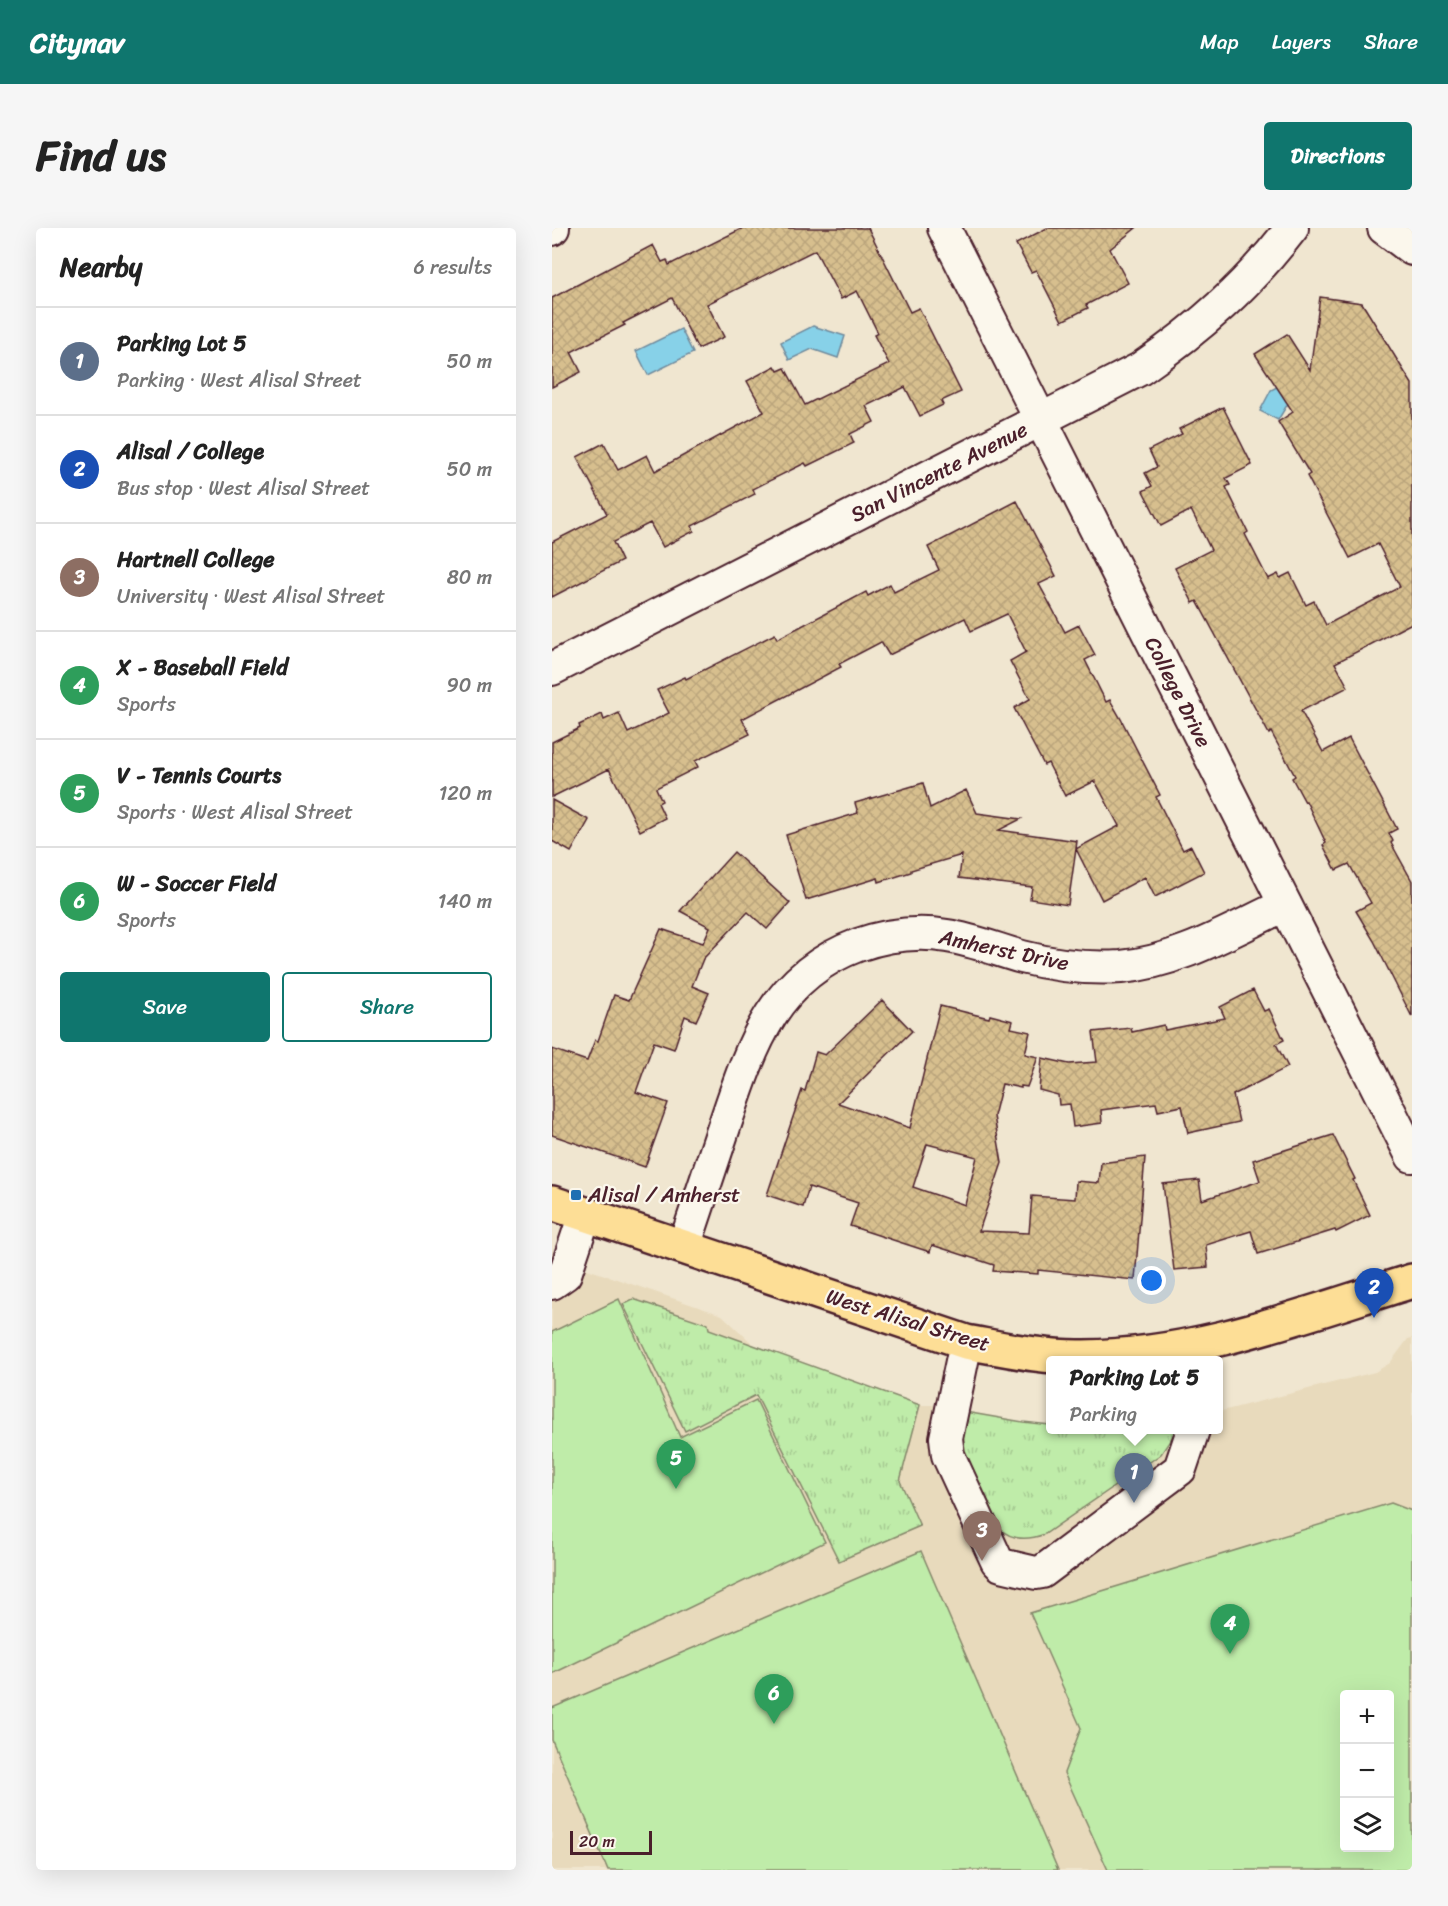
<!DOCTYPE html>
<html lang="en">
<head>
<meta charset="utf-8">
<style>
	:root { --surface:#fff; --page:#f6f6f6; --text:#222; --muted:#767676; --line:#e0e0e0; --accent:#0f766e }
	body { margin:0; font-family:Sriracha,sans-serif; background:var(--page); color:var(--text) }
	.controls { position:absolute; right:18px; bottom:18px; display:grid; overflow:hidden; border-radius:6px; box-shadow:0 6px 24px #0002 }
	.controls button { width:54px; height:54px; display:grid; place-items:center; padding:0; border:0; border-bottom:2px solid var(--line); background:var(--surface); color:var(--text); font:30px sans-serif }
	.scale { position:absolute; left:18px; bottom:15px; width:82px; box-sizing:border-box; padding-left:6px; border:3px solid #4a1f2b; border-top:0; font-size:16px; line-height:21px; white-space:nowrap; color:#4a1f2b; -webkit-text-stroke:4px #fbf7ec; paint-order:stroke }
	.you { position:absolute; left:600px; top:1053px; width:21px; height:21px; margin:-15px; border:4px solid #fff; border-radius:50%; background:#1a73e8; box-shadow:0 0 0 9px #1a73e833 }
	.badge { display:grid; place-items:center; width:39px; height:39px; border-radius:50%; background:var(--accent); color:#fff; font-size:20px; font-weight:700 }
	.pin { position:absolute; translate:-50% -50px; filter:drop-shadow(0 2px 3px #0008) }
	.pin::after { content:''; position:absolute; top:32px; width:21px; height:18px; background:inherit; clip-path:polygon(0 0,100% 0,50% 100%) }
	.popup { position:absolute; left:494px; top:1128px; width:177px; height:78px; box-sizing:border-box; display:grid; place-content:center; border-radius:6px; background:var(--surface); filter:drop-shadow(0 2px 4px #0005); font-size:20px; white-space:nowrap; color:var(--muted) }
	.popup b { font-size:22px; color:var(--text) }
	.popup::after { content:''; position:absolute; left:50%; top:100%; margin-left:-12px; border:12px solid transparent; border-top-color:var(--surface) }
	.list { margin:0; padding:0; list-style:none }
	h2 { display:flex; justify-content:space-between; align-items:center; height:78px; margin:0; padding:0 24px; font-size:26px }
	h2 small { font-size:20px; font-weight:400; color:var(--muted) }
	.list li { display:grid; grid-template-columns:39px 1fr auto; gap:18px; align-items:center; box-sizing:border-box; height:108px; padding:0 24px; border-top:2px solid var(--line) }
	.list b { display:block; font-size:22px; white-space:nowrap }
	.list p { margin:0; font-size:20px; white-space:nowrap; color:var(--muted) }
	.list em { font-size:20px; font-style:normal; color:var(--muted) }
	.actions { display:flex; gap:12px; padding:18px 24px }
	.actions a { flex:1; padding:14px 0; border:2px solid var(--accent); border-radius:6px; text-align:center; font-size:21px; color:var(--accent) }
	.actions .main { background:var(--accent); color:#fff }
	.icon { flex:none; width:33px; height:33px; fill:none; stroke:currentColor; stroke-width:2; stroke-linecap:round; stroke-linejoin:round }
	.map { position:relative; flex:none; width:860px; height:1642px; overflow:hidden; border-radius:6px }
	header { display:flex; align-items:center; gap:36px; box-sizing:border-box; height:84px; padding:0 30px; background:var(--accent); color:#fff }
	header strong { font-size:28px }
	nav { display:flex; gap:33px; margin-inline-start:auto; font-size:21px }
	.intro { display:flex; align-items:center; justify-content:space-between; box-sizing:border-box; height:144px; padding:0 36px }
	h1 { margin:0; font-size:42px }
	.button { padding:15px 27px; border-radius:6px; background:var(--accent); color:#fff; font-size:21px; font-weight:700 }
	main { display:flex; gap:36px; padding:0 36px }
	aside { flex:1; background:var(--surface); border-radius:6px; box-shadow:0 6px 24px #0002 }
	.map>svg:first-child { display:block }
</style>
</head>
<body>
<header>
<strong>Citynav</strong>
<nav><a>Map</a><a>Layers</a><a>Share</a></nav>
</header>
<div class="intro"><h1>Find us</h1><a class="button">Directions</a></div>
<main>
<aside>
<h2>Nearby<small>6 results</small></h2>
<ul class="list">
<li><span class="badge" style="background:#5c6f8a">1</span><div><b>Parking Lot 5</b><p>Parking · West Alisal Street</p></div><em>50 m</em></li>
<li><span class="badge" style="background:#1a4fb4">2</span><div><b>Alisal / College</b><p>Bus stop · West Alisal Street</p></div><em>50 m</em></li>
<li><span class="badge" style="background:#8d6e63">3</span><div><b>Hartnell College</b><p>University · West Alisal Street</p></div><em>80 m</em></li>
<li><span class="badge" style="background:#2e9e5b">4</span><div><b>X - Baseball Field</b><p>Sports</p></div><em>90 m</em></li>
<li><span class="badge" style="background:#2e9e5b">5</span><div><b>V - Tennis Courts</b><p>Sports · West Alisal Street</p></div><em>120 m</em></li>
<li><span class="badge" style="background:#2e9e5b">6</span><div><b>W - Soccer Field</b><p>Sports</p></div><em>140 m</em></li>
</ul>
<div class="actions"><a class="main">Save</a><a>Share</a></div>
</aside>
<div class="map">
<svg width="860" height="1642" viewBox="0 0 860 1642">
	<defs>
		<pattern id="grass-tufts" width="24" height="20" patternUnits="userSpaceOnUse" patternTransform="scale(1.5)"><rect width="24" height="20" fill="#bfeca9"/><path d="M3 7l-1-3M5 7V3M7 7l1-3M15 17l-1-3M17 17v-4M19 17l1-3" fill="none" stroke="#a6ca92"/></pattern>
		<pattern id="building-cross-hatch" width="8" height="8" patternUnits="userSpaceOnUse" patternTransform="scale(1.5)"><rect width="8" height="8" fill="#d7bf8e"/><path d="M0 0l8 8M0 8l8-8" fill="none" stroke="#baa47b"/></pattern>
	</defs>
	<rect width="100%" height="100%" fill="#f0e6d0"/>
	<filter id="ink" filterUnits="userSpaceOnUse"><feTurbulence type="fractalNoise" baseFrequency=".0167" numOctaves="2"/><feDisplacementMap in="SourceGraphic" scale="12" xChannelSelector="R" yChannelSelector="G"/><feConvolveMatrix kernelMatrix="1 2 1 2 8 2 1 2 1" color-interpolation-filters="sRGB"/></filter>
	<g filter="url(#ink)">
		<path fill="#e8dabc" fill-rule="evenodd" d="M0,1029l170,58 33,31 165,59h12l91,17 27,3v5h168v-18l157,-40 15,-9 18,-24 4,-1v532h-860zM792,1466h46v154h-46z"/>
		<g fill="url(#grass-tufts)" stroke="#84866a" stroke-width="1.5">
			<path d="M81,1071l75,25 1,5 211,76 -20,76 20,45 -81,35 -83,-166 -71,36 -62,-127z"/>
			<path d="M413,1184l58,10 27,3v5h127l-16,24 -14,10 -102,70c-16,6 -34,7 -47,-7 -7,-7 -34,-72 -35,-82 -1,-11 1,-22 2,-33z"/>
		</g>
		<g fill="#bfeca9" stroke="#84866a" stroke-width="1.5" fill-rule="evenodd">
			<path d="M67,1071l61,138 76,-37 69,142 -273,132v-342z"/>
			<path d="M839,1275l21,8v359h-304l-44,-97 17,-45 -51,-115zM838,1466v154h-46v-154z"/>
			<path d="M369,1323l137,319h-450l-56,-130v-32z"/>
		</g>
		<g fill="#87d1e8" stroke="#6f8a9c" stroke-width="1.5">
			<path d="M261,98l32,10 -7,22 -26,-9 -23,11 -8,-18z"/>
			<path d="M129,101l12,24 -45,22 -12,-24z"/>
			<path d="M746,148l9,16 -20,13 -9,15 -18,-9 11,-21z"/>
		</g>
		<g fill="url(#building-cross-hatch)" stroke="#4a1f2b" stroke-width="1.5" fill-rule="evenodd">
			<path d="M191,0h125l42,84 9,-4 42,84 -20,9 2,4 -23,11 -15,-29 -39,19 8,16 -24,12 4,9 -47,23 -2,-3 -52,26 2,5 -63,32 2,5 -31,16 -13,-24 -37,19 9,19 -70,36v-55l55,-28 -30,-57 27,-14 14,27 29,-15 8,16 109,-59 -17,-31 28,-15 3,5 7,-3 20,37 84,-41 -15,-29 4,-2 -21,-42 -16,8 -26,-49 -108,54 17,33 -26,12 -26,-51 -49,25 2,2 -54,27 10,20 -29,15v-89l101,-53 9,17 5,-2 2,5z"/>
			<path d="M495,0h89l-26,21 18,34 -42,22 2,3 -26,13 -26,-51 -5,2 -15,-28z"/>
			<path d="M768,69l42,6 50,81v239l-77,40 13,24 -47,24 22,41 26,-14 48,91 -8,4 4,8 -2,2 21,38v136l-38,-76 -18,-30 15,-8 -22,-39 -13,6 -13,-25 3,-2 -20,-42 -1,1 -13,-24 3,-2 -24,-44 -2,2 -72,-133 -4,2 -18,-35 36,-18 -20,-40 -30,16 -18,-35 9,-5 -7,-13 12,-6 -8,-17 33,-16 -3,-5 44,-22 29,58 -26,13 4,7 -4,2 22,45 -3,2 23,45 10,-5 2,4 10,-5 16,32 8,-4 12,24 74,-38 -22,-43 -28,14 -43,-82 3,-2 -32,-52 15,-10 -38,-58 32,-20 23,36z"/>
			<path d="M465,273l39,75 -17,8 26,48 14,-7 16,30 -10,5 21,42 4,-2 11,19 39,76 -4,2 27,53 8,-4 13,26 -49,25 -10,-20 -43,23 -26,-51 -8,56 -38,-6 2,-12 -73,-9 3,-23 -51,15v2l-32,10 -1,-4 -72,22 -20,-65 72,-22 -3,-10 68,-20 7,25 36,-18 11,23 44,6 -22,11 78,11 -1,8 43,-23 -24,-45 -30,15 -17,-33 -4,2 -18,-34 -12,-23 16,-9 -20,-38 16,-9 -19,-38 -36,17 -6,-13 -76,37 -8,-13 -42,22 2,3 -99,52 8,15 -55,27 3,6 -42,21 6,13 -4,2 7,15 -25,13 -31,-62 -57,28v-55l28,-14 -1,-3 23,-11 2,6 15,-7 9,20 41,-20 -12,-23 28,-13 1,2 89,-45 2,5 89,-47 2,4 22,-12 4,8 45,-22 -11,-23z"/>
			<path d="M0,572l37,20 -18,32 -19,-11z"/>
			<path d="M182,624l56,51 -23,26 -19,-17 -45,47 -11,27 17,7 -13,28 -11,-5 -11,33 -20,-7 -18,50 32,11 -23,64 -93,-32v-86l35,12 8,-21 3,1 16,-46 15,5 32,-71 42,14 7,-16 -30,-16z"/>
			<path d="M701,762l11,21 5,-2 15,31 -8,4 12,23 -55,28 6,27 -51,11 -6,-27 -24,5 -2,-8 -55,7 1,13 -29,4 -3,-23 -11,1 -1,-10 -19,-5 3,-32 27,6 28,-2 -4,-30 38,-4 1,4 32,-7 1,5 60,-12 -5,-11z"/>
			<path d="M330,772l30,31 -74,72 72,25 30,-122 49,12 1,-3 23,6 -2,7 19,4 -5,22 13,3 -11,30 -6,-1v2l-19,-4 -8,32 8,47 -23,68 50,2 3,-37 43,3 1,-18 23,2 2,-20 44,-6 -10,123 -97,-10v4l-45,-3 1,-6 -62,-20 -2,7 -80,-26 8,-23 -49,-16 -6,20 -36,-12 35,-105 3,1 11,-39 9,3zM375,916l50,13 -12,48 -52,-18z"/>
			<path d="M781,907l22,44 -2,1 17,35 -34,17 -1,-2 -77,24 -7,-23 -45,14 2,22 -34,3 -11,-86 36,-4 3,20 58,-19 -7,-21z"/>
		</g>
		<g fill="none" stroke-linecap="round" stroke-linejoin="round">
			<g stroke="#4a1f2b" stroke-width="36">
				<g id="minor">
					<path d="M392,0l468,928"/>
					<path d="M832,0l28,21"/>
					<path d="M0,1l1,-1"/>
					<path d="M0,441l588,-300c61,-42 107,-83 152,-141"/>
					<path d="M132,1019c13,-40 27,-80 40,-120 27,-80 48,-150 134,-182 29,-10 59,-14 89,-9 26,4 50,14 75,21 31,8 66,12 99,10 58,-5 112,-38 164,-62"/>
					<path d="M0,1055l13,-9 20,-60"/>
					<path d="M414,1114l-20,96 2,17 49,106 4,4 35,8 6,-1 138,-103 13,-39"/>
				</g>
			</g>
			<g stroke="#4a1f2b" stroke-width="38">
				<path id="major" d="M0,975l414,139c39,7 78,16 118,15 113,-1 221,-43 328,-76"/>
			</g>
			<use href="#minor" stroke="#fbf7ec" stroke-width="32"/>
			<use href="#major" stroke="#fdde96" stroke-width="33"/>
		</g>
	</g>
	<rect fill="#1f6fb2" stroke="#fbf7ec" stroke-width="2" x="18" y="961" width="12" height="12" rx="3"/>
	<g text-anchor="middle" dominant-baseline="central" stroke-width="4.5" stroke-linejoin="round" paint-order="stroke">
		<g font-size="21" fill="#4a1f2b" stroke="#fbf7ec">
			<text transform="translate(387 244) rotate(-27)">San Vincente Avenue</text>
			<text transform="translate(626 464) rotate(63)">College Drive</text>
			<text transform="translate(452 722) rotate(12)">Amherst Drive</text>
			<text transform="translate(356 1092) rotate(17)">West Alisal Street</text>
		</g>
		<g font-size="21" fill="#4a1f2b" stroke="#fbf7ec" text-anchor="start">
			<text x="36" y="967">Alisal / Amherst</text>
		</g>
	</g>
</svg>
<div class="controls">
<button>+</button>
<button>−</button>
<button><svg class="icon" aria-label="layers" viewBox="0 0 24 24"><path d="M12 4l9 5-9 5-9-5zM3 14l9 5 9-5"/></svg></button>
</div>
<div class="scale">20 m</div>
<div class="you"></div>
<div class="pin badge" style="left:582px;top:1275px;background:#5c6f8a">1</div>
<div class="popup"><b>Parking Lot 5</b>Parking</div>
<div class="pin badge" style="left:822px;top:1090px;background:#1a4fb4">2</div>
<div class="pin badge" style="left:430px;top:1333px;background:#8d6e63">3</div>
<div class="pin badge" style="left:678px;top:1426px;background:#2e9e5b">4</div>
<div class="pin badge" style="left:124px;top:1261px;background:#2e9e5b">5</div>
<div class="pin badge" style="left:222px;top:1496px;background:#2e9e5b">6</div>
</div>
</main>
</body>
</html>
